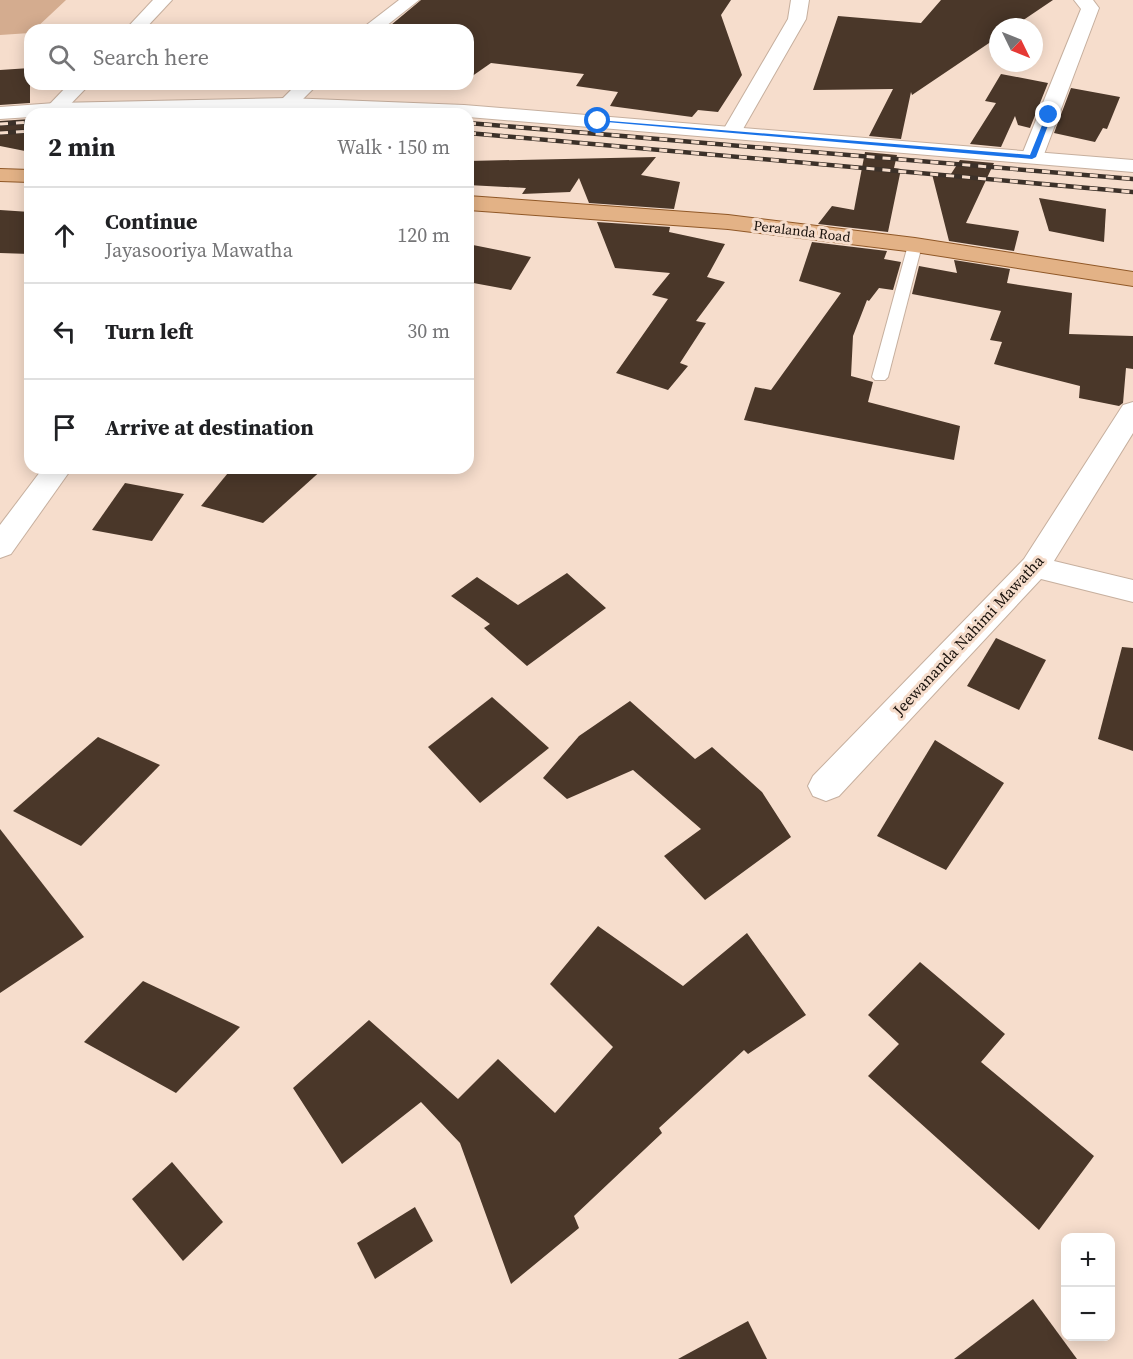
<!DOCTYPE html>
<html lang="en">
<head>
<meta charset="utf-8">
<style>
	:root { --surface:#fff; --page:#f2f2f2; --text:#202124; --muted:#757577; --line:#e0e0e0 }
	body { margin:0; font-family:"Source Serif 4",serif; background:var(--page); color:var(--text) }
	.controls { position:absolute; right:18px; bottom:18px; display:grid; overflow:hidden; border-radius:12px; box-shadow:0 3px 15px #0003 }
	.controls button { width:54px; height:54px; display:grid; place-items:center; padding:0; border:0; border-bottom:2px solid var(--line); background:var(--surface); color:var(--text); font:30px sans-serif }
	.compass { position:absolute; left:989px; top:18px; width:54px; height:54px; border-radius:50%; background:var(--surface); box-shadow:0 3px 15px #0003; rotate:133deg }
	.stop { position:absolute; width:18px; height:18px; margin:-14px; border:4px solid #1a73e8; border-radius:50%; background:#fff }
	.stop.end { background:#1a73e8; border-color:#fff; box-shadow:0 2px 6px #0008 }
	.list { margin:0; padding:0; list-style:none }
	h2 { display:flex; justify-content:space-between; align-items:center; height:78px; margin:0; padding:0 24px; font-size:26px }
	h2 small { font-size:20px; font-weight:400; color:var(--muted) }
	.list li { display:grid; grid-template-columns:39px 1fr auto; gap:18px; align-items:center; box-sizing:border-box; height:96px; padding:0 24px; border-top:2px solid var(--line) }
	.list b { display:block; font-size:22px; white-space:nowrap }
	.list p { margin:0; font-size:20px; white-space:nowrap; color:var(--muted) }
	.list em { font-size:20px; font-style:normal; color:var(--muted) }
	.icon { flex:none; width:33px; height:33px; fill:none; stroke:currentColor; stroke-width:2; stroke-linecap:round; stroke-linejoin:round }
	.map { position:relative; flex:none; width:1133px; height:1359px; overflow:hidden }
	.search { position:absolute; background:var(--surface); box-shadow:0 3px 15px #0003; left:24px; top:24px; width:450px; height:66px; display:flex; align-items:center; gap:15px; box-sizing:border-box; padding:0 21px; border-radius:18px; color:var(--muted); font-size:22px }
	.panel { position:absolute; background:var(--surface); box-shadow:0 3px 15px #0003; left:24px; top:108px; width:450px; height:366px; border-radius:18px }
	.map>svg:first-child { display:block }
</style>
</head>
<body>
<div class="map">
<svg width="1133" height="1359" viewBox="0 0 1133 1359">
	<rect width="100%" height="100%" fill="#f6ddcc"/>
	<path fill="#d4ac8f" d="M0,0h66l-32,30h-4v3l-30,2z"/>
	<g fill="#4a3729">
		<path d="M421,0h310l-10,15 21,60 -24,37 -20,-2 -6,7 -82,-11 8,-14 -42,-6 8,-12 -93,-11 -23,16v-49h-83z"/>
		<path d="M941,0h112l-40,27h-15v10l-86,58 -1,-3 -10,47 -32,-3 24,-47 -80,1 25,-74 83,7z"/>
		<path d="M30,68v35l-30,2v-35z"/>
		<path d="M1001,74l47,9 -18,45 -12,-3 -3,-9 -14,31 -31,-3 26,-41 -11,-2z"/>
		<path d="M1071,88l49,9 -13,32 -4,-1 -8,14 -41,-9z"/>
		<path d="M30,119v33l-30,-6v-25z"/>
		<path d="M865,152l32,3 -3,13 7,1 -13,63 -70,-8 14,-18 22,4z"/>
		<path d="M656,157l-15,18 39,7 -6,27 -85,-6 -10,-25 -9,14 -48,2 4,-6 -58,-3v-24z"/>
		<path d="M960,160l34,3 -28,60 53,8 -5,20 -65,-10 -17,-67 17,3z"/>
		<path d="M1039,198l67,11 -2,33 -55,-11z"/>
		<path d="M0,210l30,2v42l-30,-1z"/>
		<path d="M597,222l73,5 -1,5 56,12 -18,33 18,5 -29,39 10,2 -26,40 8,3 -20,24 -52,-17 52,-74 -16,-4 18,-22 -55,-5z"/>
		<path d="M812,242l75,9 -3,8 17,3 -8,28 -14,-2 -10,13 -2,-1 -14,36 -2,40 22,6 -5,20 92,24 -6,34 -210,-40 11,-33 16,3 70,-97 -42,-12z"/>
		<path d="M468,244l35,7 28,6 -20,33 -43,-8z"/>
		<path d="M954,260l56,9 -3,14 65,10 -3,41 64,2v33l-7,-1 -3,35 -4,3 -40,-8 1,-12 -86,-22 8,-22 -12,-2 11,-29 -89,-17 7,-28 38,7z"/>
		<path d="M232,468h92l-61,55 -62,-17z"/>
		<path d="M125,483l59,11 -32,47 -60,-11z"/>
		<path d="M567,573l39,35 -79,58 -43,-38 6,-4 -39,-28 26,-19 41,28z"/>
		<path d="M996,638l50,22 -27,50 -52,-24z"/>
		<path d="M1122,647l11,1v103l-35,-12z"/>
		<path d="M492,697l57,51 -69,55 -52,-56z"/>
		<path d="M630,701l65,58 17,-12 50,45 29,45 -86,63 -41,-44 37,-27 -68,-59 -66,29 -24,-21 36,-42z"/>
		<path d="M98,737l62,28 -79,81 -68,-35z"/>
		<path d="M935,740l69,43 -58,87 -69,-34z"/>
		<path d="M0,829l84,108 -84,56z"/>
		<path d="M598,926l85,60 64,-53 59,82 -58,39 -4,-4 -85,78 3,5 -88,83 5,12 -68,56 -51,-141 -39,-41 -79,62 -49,-76 76,-68 89,79 40,-40 57,54 58,-66 -63,-63z"/>
		<path d="M920,962l85,72 -24,28 113,94 -55,74 -171,-154 31,-32 -31,-29z"/>
		<path d="M143,981l97,46 -64,66 -92,-51z"/>
		<path d="M172,1162l51,60 -40,39 -51,-62z"/>
		<path d="M415,1207l18,34 -58,38 -18,-36z"/>
		<path d="M1033,1299l44,60h-123z"/>
		<path d="M748,1321l19,38h-89z"/>
	</g>
	<g fill="none" stroke-linecap="round" stroke-linejoin="round">
		<g stroke="#c6af9e" stroke-width="2">
			<path id="lane" d="M915,241l7,4 -34,132 -3,3h-10l-3,-3 36,-132z"/>
		</g>
		<g stroke="#c6af9e" stroke-width="2">
			<g id="street">
				<path d="M153,0h19l-28,30h-19z"/>
				<path d="M399,0h20l-38,30h-21z"/>
				<path d="M791,0h18l-3,19 -67,117 -7,2 -7,-2 -3,-4 66,-113z"/>
				<path d="M1074,0h19l6,8 -56,149 -4,4 -7,2 -7,-2 -4,-4 60,-148z"/>
				<path d="M69,84h21l-28,29h-14l-3,-4z"/>
				<path d="M297,84h21l-24,24h-14l-3,-4z"/>
				<path d="M1133,402v31l-79,128 79,19v22l-92,-23 -202,217 -13,5 -13,-5 -5,-10 5,-10 211,-217 99,-154z"/>
				<path d="M43,468h29l-61,86 -11,4v-33z"/>
			</g>
		</g>
		<g stroke="#c6af9e" stroke-width="2">
			<path id="secondary" d="M287,98l177,7 669,55v12l-665,-55v-3l-181,-4 -257,4v3l-30,2v-12l55,-4z"/>
		</g>
		<g stroke="#905827" stroke-width="2">
			<g id="primary">
				<path d="M0,169l30,1v12l-30,-1z"/>
				<path d="M468,196l260,19 187,23 218,34v14l-218,-34 -187,-23 -260,-19z"/>
			</g>
		</g>
		<use href="#lane" fill="#fff" fill-rule="evenodd"/>
		<use href="#street" fill="#fff" fill-rule="evenodd"/>
		<use href="#secondary" fill="#fff" fill-rule="evenodd"/>
		<use href="#primary" fill="#e3b286" fill-rule="evenodd"/>
		<g stroke="#3c3129" stroke-width="4.5">
			<g id="rail">
				<path d="M468,123l665,56"/>
				<path d="M0,124l30,-2"/>
				<path d="M0,133l30,-2"/>
				<path d="M468,133l665,59"/>
			</g>
		</g>
		<use href="#rail" stroke="#f6ddcc" stroke-width="3" stroke-dasharray="8" stroke-linecap="butt"/>
	</g>
	<path fill="#1a73e8" d="M1047,113l5,2 -16,42 -4,2 -437,-38 3,-1 432,35z"/>
	<g text-anchor="middle" dominant-baseline="central" stroke-width="6" stroke-linejoin="round" paint-order="stroke">
		<g font-size="14" fill="#19110b" stroke="#f6ddcc">
			<text transform="translate(802 231) rotate(7)">Peralanda Road</text>
		</g>
		<g font-size="16" fill="#19110b" stroke="#f6ddcc">
			<text transform="translate(968 635) rotate(-47)">Jeewananda Nahimi Mawatha</text>
		</g>
	</g>
</svg>
<div class="controls">
<button>+</button>
<button>−</button>
</div>
<svg class="compass" viewBox="-18 -18 36 36"><path d="M0-13l5 13h-10z" fill="#e53935"/><path d="M0 13l5-13h-10z" fill="#757577"/></svg>
<div class="stop" style="left:598px;top:121px"></div>
<div class="stop end" style="left:1049px;top:115px"></div>
<div class="search"><svg class="icon" aria-label="search" viewBox="0 0 24 24"><circle cx="10" cy="10" r="6"/><path d="M15 15l6 6"/></svg>Search here</div>
<section class="panel">
<h2>2 min<small>Walk · 150 m</small></h2>
<ul class="list">
<li><svg class="icon" aria-label="ahead" viewBox="0 0 24 24"><path d="M12 20V5M6 11l6-6 6 6"/></svg><div><b>Continue</b><p>Jayasooriya Mawatha</p></div><em>120 m</em></li>
<li><svg class="icon" aria-label="left" viewBox="0 0 24 24"><path d="M17 20v-9H6M10 6l-5 5 5 5"/></svg><div><b>Turn left</b></div><em>30 m</em></li>
<li><svg class="icon" aria-label="arrive" viewBox="0 0 24 24"><path d="M6 21V4h12l-3 4 3 4H6"/></svg><div><b>Arrive at destination</b></div></li>
</ul>
</section>
</div>
</body>
</html>
